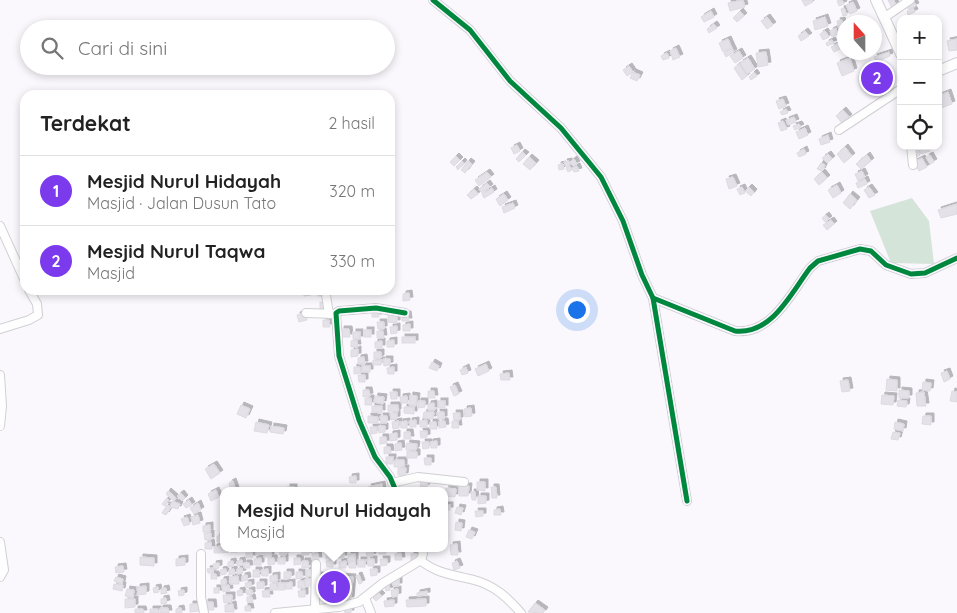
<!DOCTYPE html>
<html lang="id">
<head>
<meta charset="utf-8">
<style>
	:root { --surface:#fff; --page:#f6f6f6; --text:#222; --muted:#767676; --line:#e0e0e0; --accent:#7c3aed }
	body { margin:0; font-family:Quicksand,sans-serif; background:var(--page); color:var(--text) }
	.controls { position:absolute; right:15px; top:15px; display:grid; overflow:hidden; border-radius:10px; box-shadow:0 2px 8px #0003 }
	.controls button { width:45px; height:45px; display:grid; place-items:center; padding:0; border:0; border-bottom:1px solid var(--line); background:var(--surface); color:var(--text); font:25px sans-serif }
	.compass { position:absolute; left:837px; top:15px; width:45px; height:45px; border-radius:50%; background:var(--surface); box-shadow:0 2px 8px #0003; rotate:339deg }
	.you { position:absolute; left:576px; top:309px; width:18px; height:18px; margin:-12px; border:4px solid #fff; border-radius:50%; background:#1a73e8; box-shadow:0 0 0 8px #1a73e833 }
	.badge { display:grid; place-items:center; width:32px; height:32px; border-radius:50%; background:var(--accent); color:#fff; font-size:16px; font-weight:700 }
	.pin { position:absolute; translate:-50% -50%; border:2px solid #fff; box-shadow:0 1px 5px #0006 }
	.popup { position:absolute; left:220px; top:487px; width:228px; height:65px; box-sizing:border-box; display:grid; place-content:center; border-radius:10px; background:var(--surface); filter:drop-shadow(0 1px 4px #0005); font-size:16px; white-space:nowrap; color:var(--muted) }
	.popup b { font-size:19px; color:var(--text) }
	.popup::after { content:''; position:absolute; left:50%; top:100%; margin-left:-10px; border:10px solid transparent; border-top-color:var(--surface) }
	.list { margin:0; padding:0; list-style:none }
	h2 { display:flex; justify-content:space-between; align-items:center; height:65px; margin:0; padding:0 20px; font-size:21px }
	h2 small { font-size:16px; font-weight:400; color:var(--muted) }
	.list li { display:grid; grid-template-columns:32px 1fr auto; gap:15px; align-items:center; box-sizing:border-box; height:70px; padding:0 20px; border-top:1px solid var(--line) }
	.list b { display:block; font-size:19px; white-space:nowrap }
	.list p { margin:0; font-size:16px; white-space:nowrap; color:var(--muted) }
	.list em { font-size:16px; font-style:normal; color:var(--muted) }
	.icon { flex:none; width:28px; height:28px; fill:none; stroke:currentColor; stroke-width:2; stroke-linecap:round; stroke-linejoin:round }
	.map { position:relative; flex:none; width:957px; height:613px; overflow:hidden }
	.search { position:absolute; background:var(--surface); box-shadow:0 2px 8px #0003; left:20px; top:20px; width:375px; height:55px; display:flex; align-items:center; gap:12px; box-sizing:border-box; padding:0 18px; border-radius:28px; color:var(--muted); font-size:19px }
	.panel { position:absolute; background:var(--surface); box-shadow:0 2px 8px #0003; left:20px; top:90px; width:375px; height:205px; border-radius:15px }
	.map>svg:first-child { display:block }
</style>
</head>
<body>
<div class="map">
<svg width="957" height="613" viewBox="0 0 957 613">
	<defs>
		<filter id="shadow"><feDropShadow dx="3" dy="-3" stdDeviation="0" flood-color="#0004"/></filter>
	</defs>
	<rect width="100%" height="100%" fill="#faf8fd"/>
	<path fill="#d5e4d9" d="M912,198l17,23 5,43 -43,-1 -21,-52z"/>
	<g fill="#e4e1e9" stroke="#dcdbdf" filter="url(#shadow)">
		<path d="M743,0l2,7 -15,4 -2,-8z"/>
		<path d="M802,0h10l1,2 -8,4z"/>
		<path d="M842,0l2,4 -5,2 -2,-5z"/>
		<path d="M888,0h6l2,6 -4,2z"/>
		<path d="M913,0l3,6 -8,3 -2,-5z"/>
		<path d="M853,2l4,9 -7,3 -4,-9z"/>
		<path d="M844,8l3,7 -4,1 -2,-7z"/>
		<path d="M913,8l2,4 -7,3 -1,-4z"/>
		<path d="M711,11l3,6 -10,5 -3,-5z"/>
		<path d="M740,11l4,5 -7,6 -4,-4z"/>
		<path d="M767,17l6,8 -6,4 -6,-8z"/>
		<path d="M825,17l3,9 -13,4 -2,-9z"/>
		<path d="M842,20l2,9 -5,1 -2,-9z"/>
		<path d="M714,24l3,4 -8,5 -2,-4z"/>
		<path d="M836,28l2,6 -6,3 -2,-6z"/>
		<path d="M805,31l4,5 -8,5 -3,-5z"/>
		<path d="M825,31l4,6 -6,3 -3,-6z"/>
		<path d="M728,39l4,9 -9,4 -4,-9z"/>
		<path d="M957,39v11l-8,1 -2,-10z"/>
		<path d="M832,40l2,3 -7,3 -1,-3z"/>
		<path d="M841,42l3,5 -10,5 -3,-5z"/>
		<path d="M676,48l4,9 -7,3 -3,-9z"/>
		<path d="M732,48l2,4 -8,5 -2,-4z"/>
		<path d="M739,51l4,7 -8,5 -5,-7z"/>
		<path d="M766,52l2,13 -10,2 -2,-14z"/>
		<path d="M889,52l1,4 -14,6 -2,-5z"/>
		<path d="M667,53l2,5 -6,2 -2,-4z"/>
		<path d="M748,58l7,11 -8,5 -7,-11z"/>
		<path d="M850,58l4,13 -12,5 -5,-13z"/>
		<path d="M739,64l8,12 -5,4 -8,-12z"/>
		<path d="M629,66l4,6 -6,4 -4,-6z"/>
		<path d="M879,71l5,17 -18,4 -4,-16z"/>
		<path d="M633,72l7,3 -3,6 -7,-3z"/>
		<path d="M754,72l3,4 -6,4 -2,-3z"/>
		<path d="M948,92l4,12 -11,4 -3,-12z"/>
		<path d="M783,99l3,7 -7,3 -3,-8z"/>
		<path d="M786,109l2,4 -6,2 -2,-3z"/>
		<path d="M843,110l6,7 -7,6 -6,-7z"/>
		<path d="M794,117l2,5 -8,3 -2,-5z"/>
		<path d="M783,121l4,8 -6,2 -3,-8z"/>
		<path d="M799,124l2,3 -6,3 -2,-4z"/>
		<path d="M805,128l3,7 -9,4 -3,-7z"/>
		<path d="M828,135l2,7 -9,3 -2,-6z"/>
		<path d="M517,145l3,6 -6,3 -3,-6z"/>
		<path d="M928,146l2,5 -9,3 -2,-7z"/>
		<path d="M845,147l7,9 -8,7 -7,-9z"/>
		<path d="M917,148l3,7 -5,3 -4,-8z"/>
		<path d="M804,149l2,5 -7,3 -2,-4z"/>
		<path d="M522,152l4,3 -7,7 -3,-3z"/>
		<path d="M828,154l4,5 -5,4 -5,-5z"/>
		<path d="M867,155l4,6 -10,8 -5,-5z"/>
		<path d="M930,155l4,7 -4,2 -4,-7z"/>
		<path d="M456,156l4,4 -6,6 -4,-4z"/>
		<path d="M529,157l7,6 -6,7 -7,-6z"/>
		<path d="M922,158l5,9 -8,4 -5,-9z"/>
		<path d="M574,159l3,5 -4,2 -3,-4z"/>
		<path d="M462,161l2,2 -6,7 -2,-3z"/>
		<path d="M468,161l4,3 -7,9 -4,-3z"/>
		<path d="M569,161l1,4 -4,2 -2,-5z"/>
		<path d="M821,163l4,2 -3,6 -5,-2z"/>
		<path d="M563,164l1,5 -5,1 -1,-5z"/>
		<path d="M570,166l2,4 -4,2 -2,-4z"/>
		<path d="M577,166l2,5 -5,1 -2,-4z"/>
		<path d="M862,171l3,6 -7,4 -3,-7z"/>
		<path d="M487,172l4,5 -12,9 -4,-6z"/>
		<path d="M822,172l5,6 -8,7 -5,-6z"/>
		<path d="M733,177l4,9 -8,3 -3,-10z"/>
		<path d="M865,179l2,5 -9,4 -2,-5z"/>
		<path d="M487,183l3,4 -8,6 -3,-4z"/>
		<path d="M837,185l4,8 -8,5 -5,-8z"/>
		<path d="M742,187l3,6 -5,2 -3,-6z"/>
		<path d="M749,187l5,5 -3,4 -6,-5z"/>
		<path d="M869,187l6,8 -6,3 -5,-8z"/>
		<path d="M492,188l2,4 -10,6 -2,-4z"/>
		<path d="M474,189l4,5 -7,5 -4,-4z"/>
		<path d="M504,194l4,6 -8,6 -4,-7z"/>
		<path d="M850,194l7,6 -7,9 -7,-6z"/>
		<path d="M513,203l2,5 -11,5 -2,-6z"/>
		<path d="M957,204v10l-16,4 -3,-8z"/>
		<path d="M826,215l3,4 -4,3 -3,-4z"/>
		<path d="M831,220l3,4 -7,6 -4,-5z"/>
		<path d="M304,290h7v5l-7,1z"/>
		<rect x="318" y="290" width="7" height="6"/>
		<path d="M327,290h7v4l-6,1z"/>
		<path d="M409,293l1,7 -7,1v-7z"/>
		<rect x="320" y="302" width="7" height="7"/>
		<path d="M378,310l1,7h-7v-6z"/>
		<path d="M305,312l2,8 -8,2 -2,-7z"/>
		<path d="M388,314l9,1v8l-9,-1z"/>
		<path d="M402,314h6l1,7h-7z"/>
		<path d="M323,320h6l1,7h-7z"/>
		<path d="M377,322h7v7h-6z"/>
		<path d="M410,324v7h-7v-6z"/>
		<path d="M397,326v7l-6,1 -1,-7z"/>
		<path d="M341,329h8l1,8h-9z"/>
		<rect x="364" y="330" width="7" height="7"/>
		<path d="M377,331h6l1,7h-7z"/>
		<rect x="353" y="332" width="7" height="7"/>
		<rect x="402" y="337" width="13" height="6"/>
		<path d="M357,340l1,7h-7v-6z"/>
		<path d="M394,340v7h-7v-6z"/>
		<path d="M382,341v7h-7v-6z"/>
		<path d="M358,349v7l-7,1v-7z"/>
		<path d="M374,352h7v6l-7,1z"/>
		<path d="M364,357l1,7h-7v-6z"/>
		<path d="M383,359h7v6l-6,1z"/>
		<path d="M373,360h9l-1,5h-8z"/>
		<path d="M432,362l7,4 -2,5 -8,-3z"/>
		<path d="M486,364l3,7 -11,5 -3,-7z"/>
		<rect x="362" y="366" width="8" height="6"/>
		<path d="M354,367h6l1,6 -7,1z"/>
		<path d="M394,367v7h-6l-1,-6z"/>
		<path d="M466,367l2,6 -6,2 -2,-5z"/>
		<path d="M947,371l3,8 -6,3 -3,-9z"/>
		<path d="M509,373l1,7h-9l-1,-6z"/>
		<path d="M358,375h7v7h-6z"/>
		<path d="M887,379l10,1v11l-11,-1z"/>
		<path d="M848,380l2,11 -8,1 -2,-11z"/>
		<path d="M923,382l8,1 -1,8 -8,-1z"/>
		<path d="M455,385l4,9 -5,2 -4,-9z"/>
		<path d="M363,390h6l1,6 -7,1z"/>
		<path d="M899,390l10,1v7h-10z"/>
		<path d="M428,391h6l1,7h-7z"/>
		<path d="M952,391l5,1v10l-7,-1z"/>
		<path d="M390,392h7v7h-6z"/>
		<path d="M924,392l2,14h-9l-1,-13z"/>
		<path d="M410,395l7,1 -1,10 -7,-1z"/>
		<path d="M882,395l12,1 -1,9 -12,-1z"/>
		<path d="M375,396l9,1 -1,7 -9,-2z"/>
		<path d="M407,396l1,7h-7l-1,-6z"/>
		<path d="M365,398h6l1,7h-7z"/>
		<path d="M898,400l9,1 -1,6 -9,-1z"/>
		<path d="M418,401h7v6l-7,1z"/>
		<rect x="438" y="401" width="7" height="7"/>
		<path d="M434,403l1,7h-7v-6z"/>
		<path d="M241,405l9,4 -4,9 -9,-4z"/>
		<path d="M388,405h10v7l-10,-1z"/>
		<path d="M372,406h10v7l-10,-1z"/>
		<path d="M404,407h10v7l-10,-1z"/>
		<path d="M471,408l1,8 -7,1 -1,-8z"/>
		<path d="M424,412h10l-1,7 -10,-1z"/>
		<path d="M437,412h7v7h-6z"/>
		<path d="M390,413h7v6l-6,1z"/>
		<path d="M453,413h7v7h-6z"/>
		<path d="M368,416l10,1v6h-10z"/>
		<path d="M380,416h7v7h-6z"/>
		<path d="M923,416h8v9l-9,-1z"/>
		<path d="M416,420v7h-6l-1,-6z"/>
		<path d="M427,420v7h-7v-6z"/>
		<path d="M399,421v7l-6,1 -1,-7z"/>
		<path d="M407,421v7h-6l-1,-6z"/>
		<path d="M439,421h6l1,6 -7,1z"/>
		<path d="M452,421h6l1,7h-7z"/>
		<path d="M256,422l13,3 -2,8 -13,-2z"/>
		<path d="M430,422h6l1,7h-7z"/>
		<path d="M895,422l9,2 -1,7 -9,-2z"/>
		<path d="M271,426l13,2 -1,6 -13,-2z"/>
		<path d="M378,426h7v6l-6,1z"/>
		<path d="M370,427h7v6l-6,1z"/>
		<path d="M420,431h7v6l-6,1z"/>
		<path d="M404,432h6l1,7h-7z"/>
		<path d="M893,432l7,1 -2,7 -7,-1z"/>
		<path d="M397,433v7l-7,1v-7z"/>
		<path d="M380,437h6l1,6 -7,1z"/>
		<path d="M437,441v7h-6l-1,-6z"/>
		<path d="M422,442h7v6l-6,1z"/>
		<path d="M401,443l1,7 -7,1v-7z"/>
		<path d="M407,443l10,1 -1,6h-10z"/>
		<path d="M384,447h6l1,6 -7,1z"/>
		<path d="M407,451l10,1v6h-10z"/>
		<rect x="386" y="457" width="7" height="7"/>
		<path d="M424,458h7v7h-6z"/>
		<path d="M395,460h9v7h-10z"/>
		<path d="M214,464l6,9 -9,6 -6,-10z"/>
		<path d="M398,468h8l-1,8 -7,-1z"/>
		<path d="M356,476v7h-6l-1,-6z"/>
		<path d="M233,481l3,9 -5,1 -2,-8z"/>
		<path d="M420,481h7v6l-6,1z"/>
		<path d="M477,482h8v9l-8,-1z"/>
		<path d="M382,484l1,6 -14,1 -1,-4z"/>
		<path d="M459,486h10l-1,10h-9z"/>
		<rect x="287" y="487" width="7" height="4"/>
		<path d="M491,487h5l1,11h-5z"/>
		<path d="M446,488l10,1 -1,8 -10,-1z"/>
		<path d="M216,490l3,7 -8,4 -3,-7z"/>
		<path d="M168,491l8,7 -2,3 -8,-7z"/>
		<path d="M471,492h4l1,8h-4z"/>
		<path d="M181,493l4,5 -3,3 -5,-5z"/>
		<path d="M478,496h8v7l-8,1z"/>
		<path d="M167,498l2,2 -4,6 -3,-2z"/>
		<path d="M189,500l3,5 -6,3 -3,-4z"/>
		<path d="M172,501l8,3 -2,5 -8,-2z"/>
		<path d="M198,503l3,7 -7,4 -4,-6z"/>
		<path d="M167,505l4,2 -5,8 -4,-2z"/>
		<rect x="445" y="505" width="5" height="5"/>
		<path d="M457,507l6,1 -2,7 -6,-2z"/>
		<path d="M500,509l1,6h-7v-5z"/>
		<path d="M475,511h8v5l-7,1z"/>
		<path d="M198,515l2,8 -7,2 -2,-8z"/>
		<path d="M187,517l3,7 -6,2 -3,-7z"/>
		<path d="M456,522l6,1 -1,8 -6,-1z"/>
		<path d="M210,525v7h-7v-6z"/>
		<path d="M469,530l6,2 -3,7 -6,-2z"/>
		<path d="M204,533h7v7h-6z"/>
		<path d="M223,535l1,7h-7v-6z"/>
		<path d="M211,542l1,7h-7v-6z"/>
		<path d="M457,544l1,11h-7l-1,-10z"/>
		<path d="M221,546v7h-7v-6z"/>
		<path d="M222,546l7,2v4l-7,1z"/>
		<rect x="231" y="548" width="6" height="4"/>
		<path d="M256,548h6l1,6 -7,1z"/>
		<path d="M279,548h7v7h-6z"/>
		<path d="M302,548h6l1,7h-7z"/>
		<path d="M379,548h6l1,6h-7z"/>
		<rect x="264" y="550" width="7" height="7"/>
		<path d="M366,550h7v6l-6,1z"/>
		<path d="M246,551h6l1,7h-7z"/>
		<path d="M344,551v7h-6l-1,-6z"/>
		<path d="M326,552h6l1,7h-7z"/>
		<path d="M312,553h6l1,7h-7z"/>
		<path d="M401,553l1,7h-7v-6z"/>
		<rect x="348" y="554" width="7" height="7"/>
		<path d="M411,554h6l1,7h-7z"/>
		<path d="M140,557l14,1v8l-14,-1z"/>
		<path d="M285,557v7h-7v-6z"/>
		<path d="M185,558v7l-9,1v-7z"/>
		<path d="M261,558v7h-7v-6z"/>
		<path d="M268,558h6l1,6 -7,1z"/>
		<path d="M294,558h6l1,6 -7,1z"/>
		<path d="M367,559h7v7h-6z"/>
		<path d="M380,559h7v6l-6,1z"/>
		<path d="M242,560l1,5 -6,1v-5z"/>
		<path d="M333,560v7h-6l-1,-6z"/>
		<rect x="358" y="560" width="7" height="7"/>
		<path d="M233,561l1,5 -6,1v-5z"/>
		<path d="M302,561h6l1,7h-7z"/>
		<path d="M346,561v7h-7v-6z"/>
		<path d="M355,561l1,7h-7v-6z"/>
		<path d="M457,561l3,7 -6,2 -2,-7z"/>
		<path d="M219,563v5l-5,1 -1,-5z"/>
		<path d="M244,563h5l1,5h-6z"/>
		<path d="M123,566l1,6 -8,1 -1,-6z"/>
		<path d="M213,568v5h-5l-1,-4z"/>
		<path d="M242,568l1,5 -6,1v-5z"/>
		<path d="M226,569v5l-5,1 -1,-5z"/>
		<path d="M234,569l1,5 -6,1v-5z"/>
		<path d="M268,569v7h-6l-1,-6z"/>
		<path d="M370,569h7v6l-6,1z"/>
		<path d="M253,570h6l1,7h-7z"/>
		<path d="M306,570h6l1,6 -7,1z"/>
		<path d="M284,572h7v6l-7,1z"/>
		<path d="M296,572h6l1,6 -7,1z"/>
		<path d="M211,574h5l1,5h-6z"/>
		<path d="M247,575l1,5 -6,1v-5z"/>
		<path d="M277,575v7h-7v-6z"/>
		<path d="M318,575l35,2 -2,23 -35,-2z"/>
		<path d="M359,575l3,8 -3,1 -3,-8z"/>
		<path d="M238,576l1,8h-9v-7z"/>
		<path d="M116,577l7,2 -1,5 -8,-3z"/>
		<path d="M226,579v5l-5,1v-5z"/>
		<path d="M305,579h6l1,7h-7z"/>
		<path d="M399,579v7h-6l-1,-6z"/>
		<path d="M298,581h6l1,7h-7z"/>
		<path d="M251,582v5l-5,1 -1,-5z"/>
		<path d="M257,582h7v6l-7,1z"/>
		<path d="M292,582v7h-6l-1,-6z"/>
		<path d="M276,583l1,7h-7v-6z"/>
		<rect x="278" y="583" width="7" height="7"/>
		<path d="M114,584l9,1 -1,6 -9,-2z"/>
		<path d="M389,584l1,6 -4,1 -2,-6z"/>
		<path d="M229,585l1,6 -7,1 -1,-6z"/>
		<path d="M146,586v8l-8,1 -1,-8z"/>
		<path d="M158,587l1,5 -5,1 -1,-5z"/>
		<path d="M166,588l1,5 -6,1v-5z"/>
		<rect x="214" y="588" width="5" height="5"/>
		<path d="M127,589l7,1 -1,8 -8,-2z"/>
		<path d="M398,589v7l-6,1 -1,-7z"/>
		<path d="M184,590v5l-5,1 -1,-5z"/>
		<path d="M242,590l1,5 -5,1 -1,-5z"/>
		<path d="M246,590h6v5h-5z"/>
		<path d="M269,590l1,7h-7l-1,-6z"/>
		<path d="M305,590v7h-6l-1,-6z"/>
		<path d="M427,591v4l-10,1v-3z"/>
		<path d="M379,593l3,3 -6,5 -3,-3z"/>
		<path d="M223,595h9v7l-8,1z"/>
		<path d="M247,597h5l1,5h-6z"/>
		<path d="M166,598l1,5 -6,1v-5z"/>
		<path d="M125,599h10v8l-10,1z"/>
		<path d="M426,599v7l-19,1 -1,-7z"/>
		<path d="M394,600v6l-9,1 -1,-6z"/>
		<path d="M205,602h8l1,8h-9z"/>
		<path d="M535,603l10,7 -2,3 -15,-1z"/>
		<path d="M190,604h8l1,7 -9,1z"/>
		<path d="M233,604l1,8h-9v-7z"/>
		<path d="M245,606h5l1,5h-6z"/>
		<path d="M351,607v6h-6l-1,-5z"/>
		<path d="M160,608h8l1,5h-9z"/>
		<path d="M181,608l1,5h-6v-4z"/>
		<path d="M135,609h8l1,4h-9z"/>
		<path d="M150,609h8l1,4h-9z"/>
	</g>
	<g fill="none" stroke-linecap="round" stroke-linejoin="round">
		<g stroke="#d0cfd3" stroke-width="10">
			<g id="minor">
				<path d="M433,0l37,30 40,51 51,47 40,49 22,44 19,54 11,23 82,33c37,4 56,-38 75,-63l8,-7 42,-12 11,2 15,14 25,9 14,-1 32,-15"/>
				<path d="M885,17l25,-17"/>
				<path d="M839,130l62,-41"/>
				<path d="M911,146l2,19"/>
				<path d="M0,226l25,55"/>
				<path d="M326,295l3,19"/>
				<path d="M653,298l34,203"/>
				<path d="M306,313l30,1"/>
				<path d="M0,329l29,-9 9,-5 -1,-11 -8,-14"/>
				<path d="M0,375l2,31 -2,20"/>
				<path d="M392,483l26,-6 46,5"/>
				<path d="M396,491l-6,-14 -15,-20 -16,-37 -20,-64 -3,-43 3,-2 37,-3 29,5"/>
				<path d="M0,542l4,28 -4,7"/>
				<path d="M201,554v43l3,16"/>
				<path d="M420,560c17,14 35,15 54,20 20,5 34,18 47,33"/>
				<path d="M365,598l6,15"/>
				<path d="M315,609l1,-45"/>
				<path d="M275,613l64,-6 20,-5 24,-19 38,-23 2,-6 -1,-6"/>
			</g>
		</g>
		<g stroke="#d0cfd3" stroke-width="12">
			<g id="tertiary">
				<path d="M876,0l25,54"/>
				<path d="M938,71l19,-8"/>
			</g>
		</g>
		<use href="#minor" stroke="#fefeff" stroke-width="8"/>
		<use href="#tertiary" stroke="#fefeff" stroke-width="10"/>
		<g stroke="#f9f7fe" stroke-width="8">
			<g id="cycleway">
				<path d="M433,0l37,30 40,51 51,47 40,49 22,44 19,54 11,23 82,33c37,4 56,-38 75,-63l8,-7 42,-12 11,2 15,14 25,9 14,-1 32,-15"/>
				<path d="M653,298l34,203"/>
				<path d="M396,491l-6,-14 -15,-20 -16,-37 -20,-64 -3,-43 3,-2 37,-3 29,5"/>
			</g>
		</g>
		<use href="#cycleway" stroke="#00873e" stroke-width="5"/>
	</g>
</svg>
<div class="controls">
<button>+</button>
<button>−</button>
<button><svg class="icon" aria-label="locate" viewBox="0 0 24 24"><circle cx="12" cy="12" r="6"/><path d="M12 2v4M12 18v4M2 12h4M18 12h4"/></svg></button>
</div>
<svg class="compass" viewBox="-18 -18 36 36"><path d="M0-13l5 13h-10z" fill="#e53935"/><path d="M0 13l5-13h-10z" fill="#767676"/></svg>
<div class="you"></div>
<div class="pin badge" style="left:334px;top:587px">1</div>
<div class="popup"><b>Mesjid Nurul Hidayah</b>Masjid</div>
<div class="pin badge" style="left:877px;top:78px">2</div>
<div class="search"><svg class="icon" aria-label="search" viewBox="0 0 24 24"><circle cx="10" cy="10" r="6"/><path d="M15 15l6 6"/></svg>Cari di sini</div>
<section class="panel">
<h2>Terdekat<small>2 hasil</small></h2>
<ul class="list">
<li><span class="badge">1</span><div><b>Mesjid Nurul Hidayah</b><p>Masjid · Jalan Dusun Tato</p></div><em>320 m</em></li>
<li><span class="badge">2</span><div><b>Mesjid Nurul Taqwa</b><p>Masjid</p></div><em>330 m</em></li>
</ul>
</section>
</div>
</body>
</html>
